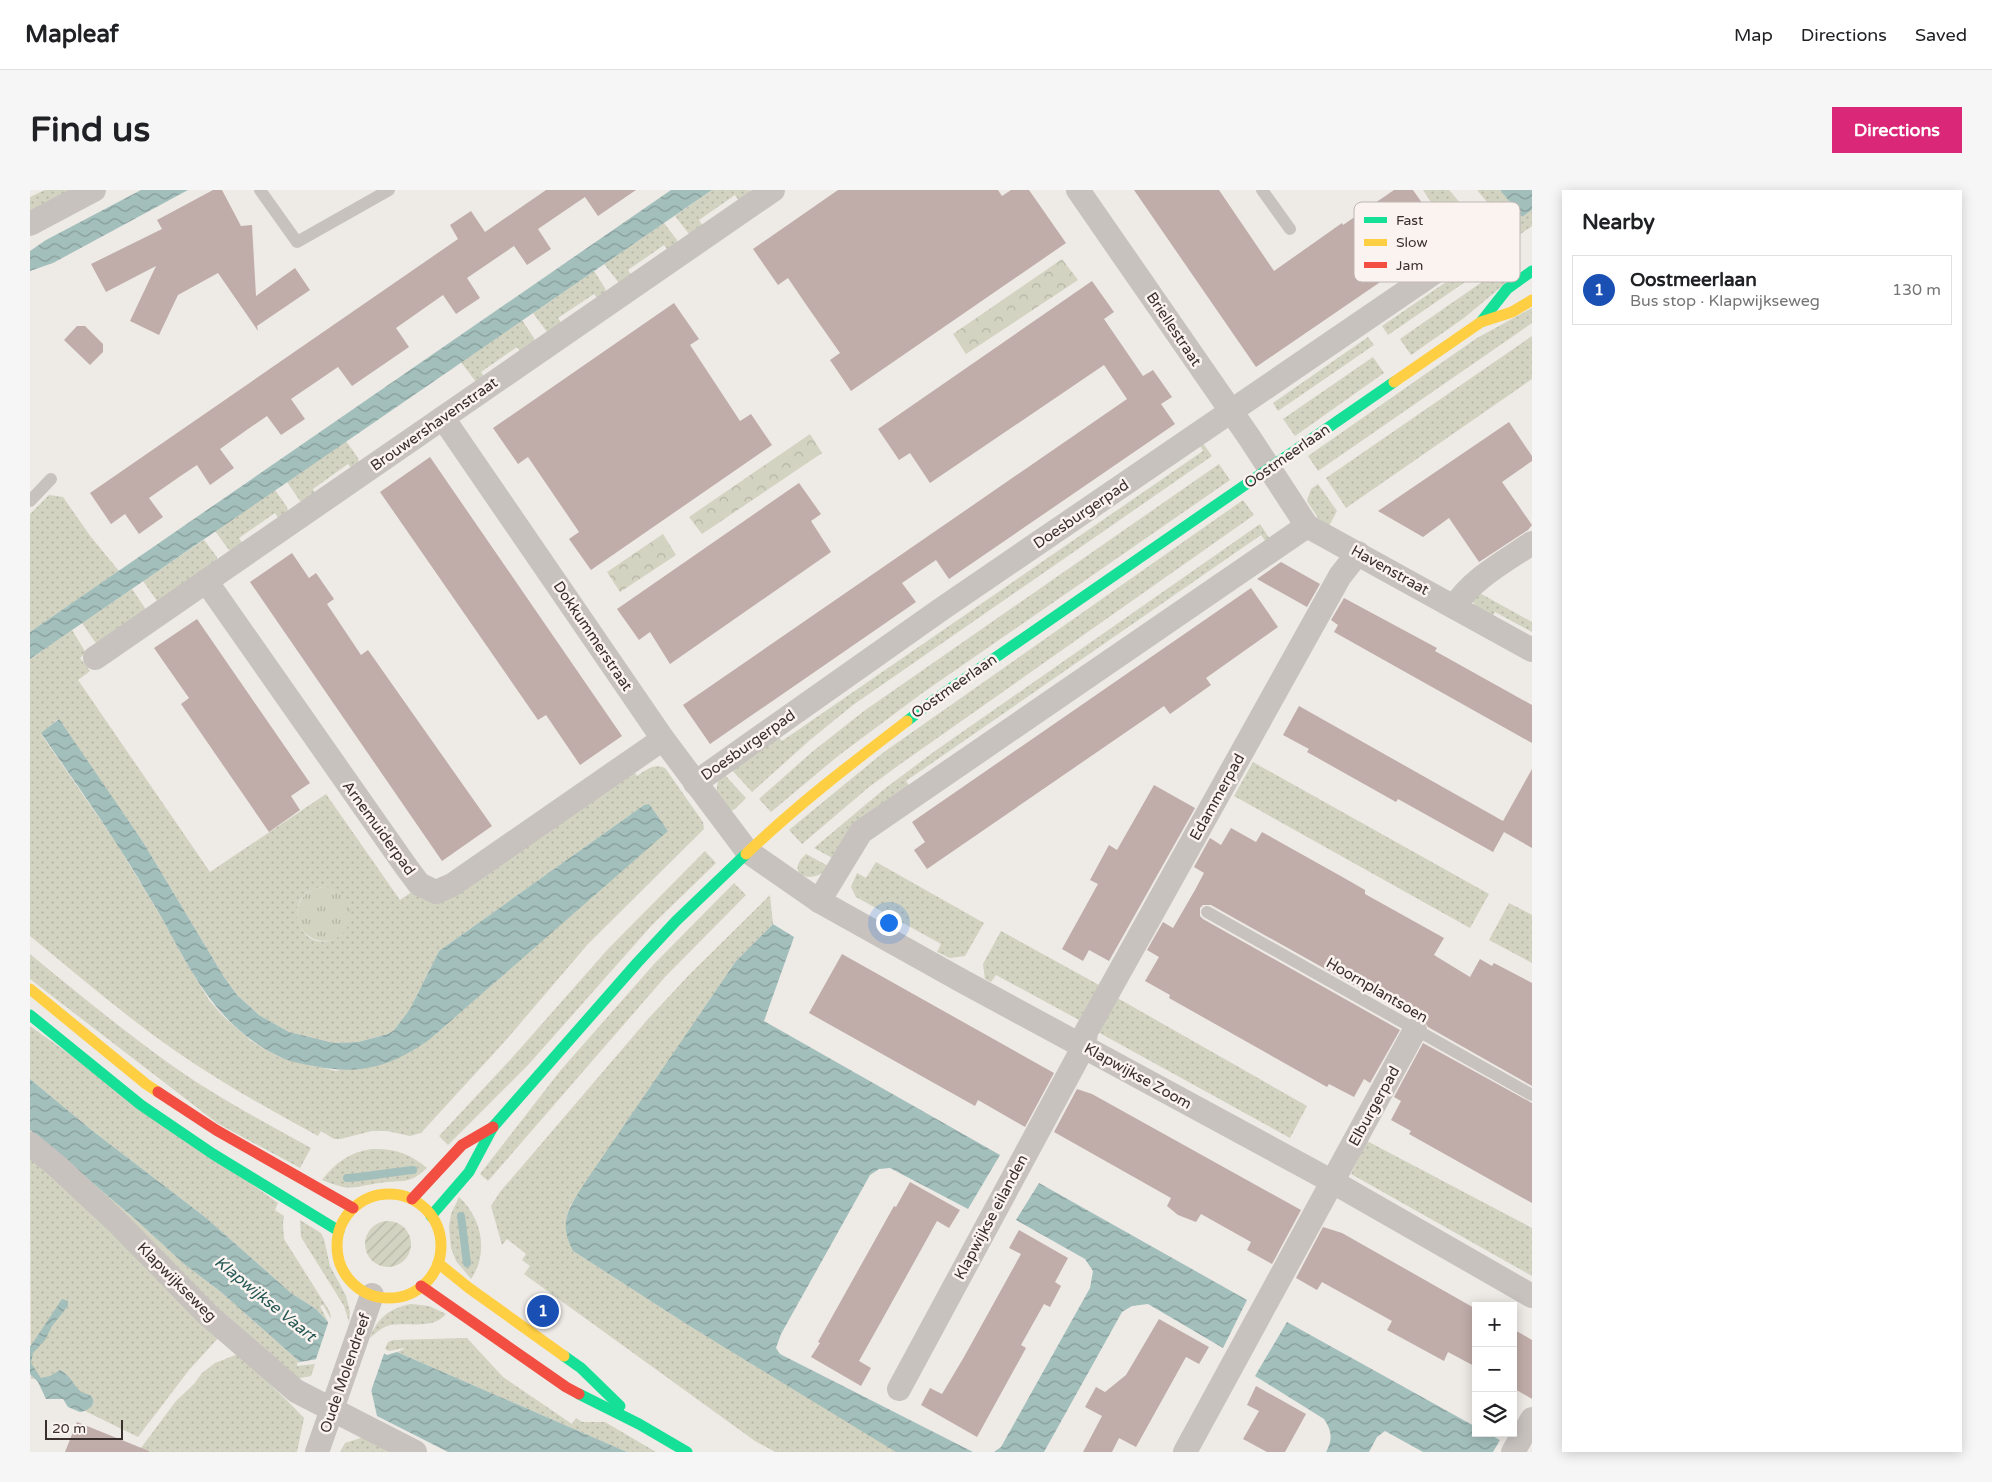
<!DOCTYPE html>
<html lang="en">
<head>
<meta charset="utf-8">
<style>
	:root { --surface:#fff; --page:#f6f6f6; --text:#202124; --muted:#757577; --line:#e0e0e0; --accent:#db2777 }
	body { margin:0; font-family:"Varela Round",sans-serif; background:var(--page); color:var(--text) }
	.controls { position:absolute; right:15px; bottom:15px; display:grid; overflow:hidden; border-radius:0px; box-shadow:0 2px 12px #0003 }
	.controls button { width:45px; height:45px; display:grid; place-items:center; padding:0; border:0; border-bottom:1px solid var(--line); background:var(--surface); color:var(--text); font:25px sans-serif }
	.scale { position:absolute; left:15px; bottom:12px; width:78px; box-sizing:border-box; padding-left:5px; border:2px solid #392f2c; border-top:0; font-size:14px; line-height:18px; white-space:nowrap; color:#392f2c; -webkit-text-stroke:4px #faf3ef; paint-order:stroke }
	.you { position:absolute; left:858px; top:732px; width:18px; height:18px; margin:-12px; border:4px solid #fff; border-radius:50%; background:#1a73e8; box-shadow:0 0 0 8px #1a73e833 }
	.badge { display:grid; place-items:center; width:32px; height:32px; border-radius:50%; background:var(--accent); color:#fff; font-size:16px; font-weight:700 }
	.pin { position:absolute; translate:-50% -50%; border:2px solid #fff; box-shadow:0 1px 5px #0006 }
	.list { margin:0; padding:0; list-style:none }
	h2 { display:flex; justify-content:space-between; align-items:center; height:65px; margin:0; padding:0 20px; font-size:21px }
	h2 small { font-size:16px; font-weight:400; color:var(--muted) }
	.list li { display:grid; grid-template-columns:32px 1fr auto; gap:15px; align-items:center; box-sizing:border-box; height:70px; margin:0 10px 10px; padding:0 10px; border:1px solid var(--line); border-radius:0px }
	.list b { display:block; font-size:19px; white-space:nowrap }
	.list p { margin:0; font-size:16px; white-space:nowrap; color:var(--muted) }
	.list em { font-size:16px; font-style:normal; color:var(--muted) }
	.icon { flex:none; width:28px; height:28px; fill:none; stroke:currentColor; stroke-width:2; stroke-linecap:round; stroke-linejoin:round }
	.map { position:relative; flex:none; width:1502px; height:1262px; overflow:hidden; border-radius:0px }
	header { display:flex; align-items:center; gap:30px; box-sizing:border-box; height:70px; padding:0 25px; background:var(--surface); border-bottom:1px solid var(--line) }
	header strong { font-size:24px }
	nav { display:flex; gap:28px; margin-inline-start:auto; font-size:18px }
	.intro { display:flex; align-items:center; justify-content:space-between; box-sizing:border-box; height:120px; padding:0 30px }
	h1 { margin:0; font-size:35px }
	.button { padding:12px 22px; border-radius:0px; background:var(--accent); color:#fff; font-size:18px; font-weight:700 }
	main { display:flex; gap:30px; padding:0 30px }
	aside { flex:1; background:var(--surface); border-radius:0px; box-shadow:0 2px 12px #0003 }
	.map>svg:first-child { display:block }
</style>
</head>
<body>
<header>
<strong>Mapleaf</strong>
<nav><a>Map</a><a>Directions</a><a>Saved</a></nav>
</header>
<div class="intro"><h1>Find us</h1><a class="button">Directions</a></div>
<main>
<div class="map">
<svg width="1502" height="1262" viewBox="0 0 1502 1262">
	<defs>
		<pattern id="grass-dots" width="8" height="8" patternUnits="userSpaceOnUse" patternTransform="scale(1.25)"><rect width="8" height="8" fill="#d2d3c1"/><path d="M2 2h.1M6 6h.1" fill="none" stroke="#b5b5a6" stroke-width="1.8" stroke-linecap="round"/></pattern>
		<pattern id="forest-crowns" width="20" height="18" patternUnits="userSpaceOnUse" patternTransform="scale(1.25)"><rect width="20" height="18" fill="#d2d3c1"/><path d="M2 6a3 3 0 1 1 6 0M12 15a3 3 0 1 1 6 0" fill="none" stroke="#b5b5a6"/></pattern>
		<pattern id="park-tufts" width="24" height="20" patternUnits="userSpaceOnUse" patternTransform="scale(1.25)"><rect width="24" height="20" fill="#d2d3c1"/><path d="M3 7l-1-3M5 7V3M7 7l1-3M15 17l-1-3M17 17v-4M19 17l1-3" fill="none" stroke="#b5b5a6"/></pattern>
		<pattern id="garden-furrows" width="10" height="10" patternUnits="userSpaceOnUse" patternTransform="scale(1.25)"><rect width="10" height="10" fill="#d2d3c1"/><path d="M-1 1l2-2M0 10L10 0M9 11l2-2" fill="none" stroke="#b5b5a6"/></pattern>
		<pattern id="water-waves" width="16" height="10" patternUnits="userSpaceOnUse" patternTransform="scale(1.25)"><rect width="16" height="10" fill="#a3bfbc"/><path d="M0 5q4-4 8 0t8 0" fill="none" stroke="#869c99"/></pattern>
	</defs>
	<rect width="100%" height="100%" fill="#eeeae6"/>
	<g fill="url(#grass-dots)" fill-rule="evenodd">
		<path d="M15,0h31l-46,24v-17z"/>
		<path d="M682,0h38l1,4 -12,7 -4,-6 -36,25 4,6 -10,8h-4l-14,-18z"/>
		<path d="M1393,0h26l26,30 -22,16z"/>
		<path d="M1447,0h23l22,27 10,-7v16l-16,11z"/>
		<path d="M634,33l13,17v5l-9,6 -4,-6 -36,25 4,6 -13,7 -15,-19z"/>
		<path d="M1450,39l20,29 -112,77 -6,-9 96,-66 -11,-22z"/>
		<path d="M1475,76l8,11 -49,41 -53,37 -11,-16z"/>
		<path d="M564,81l11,17 1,5 -8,6 -4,-5 -36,24 4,6 -15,8 -14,-19z"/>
		<path d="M1502,118v15l-214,148 -10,-15 169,-118z"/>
		<path d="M492,130l12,18 1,6 -14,9 -4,-6 -36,25 4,6 -9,4 -15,-20z"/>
		<path d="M1502,146v43l-186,129 -20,-30z"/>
		<path d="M1338,147l6,8 -96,66 -5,-8z"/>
		<path d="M1343,167l11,16 -89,63 -12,-17z"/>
		<path d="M316,251l12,17 1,5 -6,7 -5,-6 -35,25 3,6 -12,6h-4l-13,-19z"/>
		<path d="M1172,252l10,14 -359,249 -43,35 -58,52 -22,-24 47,-33 5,6 421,-290 -4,-7z"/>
		<path d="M1189,274l11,16 -309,214 -83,62 -67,56 -12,-13 53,-47 52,-41z"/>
		<path d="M1288,294l19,27 -8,15 -11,-8 -11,-17 4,-12z"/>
		<path d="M245,300l12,17 1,5 -9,7 -4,-6 -36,25 4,6 -10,6h-4l-14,-19z"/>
		<path d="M19,305l14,2 28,40 28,34 -89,61v-118z"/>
		<path d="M1213,310l11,15 -355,250 -30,22 -67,57 -13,-14 95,-78z"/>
		<path d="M1230,334l10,15 -4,3 -5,-7 -355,246 4,6 -76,72 -20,-11 69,-58 52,-39z"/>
		<path d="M174,350l13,17v5l-60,39 -14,-20z"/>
		<path d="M102,399l13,19 -1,4 -44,31 -5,-1 -13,-19z"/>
		<path d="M1446,401l56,31v10l-37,-20 -3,5 -16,-9 -4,-9z"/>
		<path d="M42,440l14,23 -6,5 10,13 -12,9 132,192 116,-78 74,106 16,-11 13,6 204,-125 4,6c10,-7 17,-13 28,-8l38,54 1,7 -116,115 -82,96 -85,93 -11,3 -23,-5h-15l-32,8h-6l-13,-8 -3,5c-48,-26 -96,-53 -141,-84 -51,-35 -99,-77 -147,-116v-277zM28,529l85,123 81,135 13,18 22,20 30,17 45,11 24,-1 30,-8 6,-4 16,-21 29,-58 205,-146 24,25 -239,210 -93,31 -57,-14 -28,-16 -28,-25 -14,-16 -26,-43 -20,-37 -48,-79 -74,-107zM291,697l9,1 19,17 2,9 -9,20c-39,30 -67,-38 -21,-47z"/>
		<path d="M1223,572l236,132 -19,34 -236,-132z"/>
		<path d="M693,583l23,25 -11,11 -4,2 -15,-17 2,-14z"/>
		<path d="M675,661l11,12 -64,62 -123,139 -81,81 -9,-9 72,-77 97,-110z"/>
		<path d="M776,664l24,13c-18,19 -47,8 -24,-13z"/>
		<path d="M846,672l108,61 -19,33 -15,2 -13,-6 4,-8 -85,-47 -5,-10 6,-14 9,5z"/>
		<path d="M704,693l12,12 -81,82 -177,204 -8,-7 80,-103 95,-108z"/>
		<path d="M740,705l3,29 -37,37 -166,245c-7,20 -4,26 3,45l115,74 212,127h-125l-20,-11 -231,-167 6,-8 -8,-6 4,-6 -19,-15 -5,6 -11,-39 9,-14 148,-173 41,-44z"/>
		<path d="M1479,713l23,12v48l-43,-23z"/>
		<path d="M971,741l98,54 -20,35 -83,-45 -5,7 -6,-3 -2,-15z"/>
		<path d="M0,764c45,37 90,74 137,108 46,33 95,59 144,86l-11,20 -83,-45 -187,-144z"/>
		<path d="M1084,806l193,110 -17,32 -194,-107z"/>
		<path d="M0,836l248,177 -3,7 9,6 -1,8 1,15 46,73 1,7 -8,-14 -3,1 8,16 -12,-13 -25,-16 -86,-76 -111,-85 -64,-53z"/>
		<path d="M0,940l105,89 49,45 37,28 79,70 -3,1v3l18,-2 -4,12 -16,3 -265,-243z"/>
		<path d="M1337,951l165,87v48l-181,-102z"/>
		<path d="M342,959c22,-1 39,5 55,19 -20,18 -24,11 -47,15 -29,4 -28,9 -58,-3 14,-18 28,-28 50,-31z"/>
		<path d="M0,967h4l186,179 -31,34 -51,67 -55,-27 -42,-32 -10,1z"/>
		<path d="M429,1007c23,21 30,56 12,82l-15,-18 -5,-13 -2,-21 2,-13z"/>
		<path d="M270,1030l21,13 3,6 6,27 16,30 4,16 -1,10 -5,-16 -43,-69z"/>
		<path d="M381,1114l18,2 17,8c-13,16 -38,8 -56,11 -8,2 -14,8 -20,13 7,-20 20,-30 41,-34z"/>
		<path d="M437,1148l36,39 69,47 4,-6 6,4h23l51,30h-29l-230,-100 7,-3v-1l-15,3 -4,-2 3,-7 5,-2z"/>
		<path d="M208,1164c22,22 45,41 66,64l-7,34h-159l38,-51 18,-17 8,-11 13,-10z"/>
		<path d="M334,1247l32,15h-56l5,-9z"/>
	</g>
	<g fill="url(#forest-crowns)">
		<path d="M1032,69l16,21 -112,74 -13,-20z"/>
		<path d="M780,244l12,19 -120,81 -13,-17z"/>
		<path d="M633,344l13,21 -56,37 -13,-20z"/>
	</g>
	<circle fill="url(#park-tufts)" cx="294" cy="724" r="27"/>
	<circle fill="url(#garden-furrows)" cx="358" cy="1054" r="23"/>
	<g fill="url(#water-waves)">
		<path d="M111,0h47l-135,73 -23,8v-20l16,-11z"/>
		<path d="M641,0h41l-682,469v-27z"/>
		<path d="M1470,0h32v20l-10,7z"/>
		<path d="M29,529l84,123 81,135 13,18 22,20 30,17 45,11 24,-1 30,-8 6,-4 16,-21 29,-58 205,-146 5,-1 19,27 -239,209c-38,26 -69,36 -115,26 -11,-2 -25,-4 -36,-10 -59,-29 -85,-80 -115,-136 -8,-14 -17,-28 -25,-42 -30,-50 -64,-97 -97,-145z"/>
		<path d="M743,734l21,13 -30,84 236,134 -32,54 -78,-41 -11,1 -9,6 -89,159 -5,14 4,6 193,98h-77l-208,-127 -115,-74c-14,-28 -6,-40 9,-64l154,-226z"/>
		<path d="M0,889l64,53 111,85 86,76 25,16 12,13 59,33 10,-3 230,100h-179l-71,-36 -6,-27 -54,-30 -17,3 -79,-70 -37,-28 -49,-45 -105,-89z"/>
		<path d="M1009,993l208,117 -24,48 -75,-44 -16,2 -10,6 -78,140h-50l7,-5 89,-159 3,-17 -8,-12 -69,-39z"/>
		<path d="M32,1109l6,2v5l-16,20 -7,14 -12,13 -2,10 10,15 9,-2 10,-6c11,6 12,13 20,21 3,3 8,2 11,5 7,9 -4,15 -11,16l-12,-5 -5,-8h-17l-8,-17 -8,-8v-27z"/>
		<path d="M1257,1132l189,105v6h11l13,7 -7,12h-70l-38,-21 -8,6 -8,15h-43c7,-13 6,-21 -2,-33l-69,-43z"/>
	</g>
	<path fill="#eeeae6" d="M299,1130l56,31 -15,43 -1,-3 -54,-29z"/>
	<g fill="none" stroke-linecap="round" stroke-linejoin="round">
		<g stroke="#a3bfbc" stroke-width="8">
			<path d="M317,988c22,-1 43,-6 66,-8"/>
			<path d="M431,1026l6,47"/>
		</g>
	</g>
	<g fill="#c0ada9">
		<path d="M183,0h9l19,36 11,-1 4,71 39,-28 15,22 -53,36 1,5 -40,-58 -40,22 -19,40 -29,-14 26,-55 -50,26 -15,-28 71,-35 -5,-9z"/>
		<path d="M516,0h90l-38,26 -13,-19 -47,32 13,20 -24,16 -13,-19 -47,32 13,20 -24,16 -13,-19 -47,33 13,19 -57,39 -14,-19 -47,32 14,20 -24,16 -14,-19 -19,13 -28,20 14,19 -24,17 -13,-20 -15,10 -33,23 14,19 -24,17 -14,-20 -14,10 -21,-31 368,-254 -8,-14 21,-14 14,21z"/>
		<path d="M808,0h160l4,6 9,-6h18l37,53 -215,148 -21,-31 10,-7 -33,-47 -19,-28 -10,7 -25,-36z"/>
		<path d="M1104,0h85l55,81 68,-48 1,2 51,-35h19l33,47 -190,130z"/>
		<path d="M1062,91l22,31 -10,7 39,57 10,-6 19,27 -11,7 14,20 -226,155 -13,-19 -34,23 14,19 -206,142 -27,-39 444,-306 -23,-34 -174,118 -20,-30 -11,7 -21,-31z"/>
		<path d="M644,113l25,36 -9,6 50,76 11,-7 21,31 -181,125 -22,-31 10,-7 -51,-75 -10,7 -25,-36z"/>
		<path d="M47,136h8l18,18v8l-13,13 -26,-25z"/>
		<path d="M1479,232l23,34v5l-30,21 30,43 -4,5 -49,32 -30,-44 -26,19 -45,-26z"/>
		<path d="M400,267l192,279 -42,29 -34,-50 -8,5 -158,-228z"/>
		<path d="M769,293l22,31 -10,7 20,31 -161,112 -20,-32 -11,8 -22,-31z"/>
		<path d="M262,363l17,25 7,-5 18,26 -7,5 34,51 7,-5 124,176 -50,35 -192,-279z"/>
		<path d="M1251,372l39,22 -13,23 -50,-28z"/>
		<path d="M1221,398l27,39 -72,51 5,7 -41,29 -6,-8 -237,163 -13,-19 11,-8 -13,-20z"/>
		<path d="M1314,408l93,50 -2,3 97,54v38l-198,-111 4,-7 -7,-5z"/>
		<path d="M167,429l113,164 -19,13 9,14 -31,22 -88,-128 8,-6 -35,-50z"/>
		<path d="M1269,516l204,115 29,-52v79l-28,-16 -11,20 -95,-53 -2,3 -89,-50 2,-3 -26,-14z"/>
		<path d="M1124,595l41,23 -86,153 -20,-11 -6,11 -21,-12 36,-65 -8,-4 19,-35 8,5z"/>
		<path d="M1201,638l25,14 6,-10 84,47 19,11v4l79,44 -10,17 36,22 10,-18 12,7 2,-3 38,20v103l-104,-59 -6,-9 -7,-2 -4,1 -200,-112h-8l-3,3v8l3,3 197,111 -30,53 -6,-4 -10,18 -25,-13 -2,3 -158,-89 1,-3 -25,-14 14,-24 -12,-7 16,-28 10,6 22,-38 9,-17 -10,-6 16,-29 11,7z"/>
		<path d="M812,764l212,119 -29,54 -47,-27 -3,6 -166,-93z"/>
		<path d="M1393,853l109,60v100l-123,-69 2,-3 -20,-11 10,-19 -7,-4z"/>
		<path d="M1047,899l15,5 209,116 -29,54 -25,-14 4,-8 -50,-28 -5,8 -18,-7 -11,-9 4,-8 -117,-66z"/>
		<path d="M880,992l50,28 -11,18 -12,-7 -55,99 -23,41 12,7 -10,18 -50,-29 9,-14 -2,-1 76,-136 2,1z"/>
		<path d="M1293,1037l19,6 134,76v58l-28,-15 -4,9 -57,-31 5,-9 -70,-39 -5,8 -21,-12z"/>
		<path d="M989,1040l49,28 -13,24 6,4 -11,21 -6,-3 -23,41 5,3 -49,89 -56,-32 9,-17 12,6 22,-37 57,-103 -12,-6z"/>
		<path d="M1129,1129l50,28 -10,17 -13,-7 -50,90 -17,-9 -7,14h-29l19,-36 -17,-9 11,-20 9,5 21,-17z"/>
		<path d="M1483,1139l19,11v59l-19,-11z"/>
		<path d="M1226,1196l50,28 -21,38h-18l-24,-13 16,-28 -12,-6z"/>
		<path d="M47,1232l72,29v1h-84z"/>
	</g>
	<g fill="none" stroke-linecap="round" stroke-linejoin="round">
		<g stroke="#c8c2bf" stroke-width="12">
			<path d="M230,0l37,52 92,-52"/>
			<path d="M1232,0l28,39"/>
			<path d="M0,311l21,-22"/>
			<path d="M1177,722l325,183"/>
		</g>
		<g stroke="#c8c2bf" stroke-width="24">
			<path d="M1048,0l171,247 58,89 225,124"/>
			<path d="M0,34l64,-34"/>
			<path d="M413,228l220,321 84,112 72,50 145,81 369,200 199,114"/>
			<path d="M176,391l201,287 12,16 17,8 16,-7 211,-146"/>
			<path d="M1424,417c19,-29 50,-45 78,-64"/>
			<path d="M65,468l678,-468"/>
			<path d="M665,593l248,-175 527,-360"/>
			<path d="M789,711l42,-69 446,-306"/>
			<path d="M0,954l28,23 61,57 89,91 88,76 119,61"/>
			<path d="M869,1199l185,-343 2,-14 254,-456 18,-23"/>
			<path d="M287,1262l55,-157"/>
			<path d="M1155,1262l230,-422"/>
			<path d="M1483,1262l19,-33"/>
		</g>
		<g stroke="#16e098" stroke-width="11">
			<path d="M1451,132l26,-33 25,-18"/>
			<path d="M877,531l27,-21 460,-318"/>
			<path d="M0,825l111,90 72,49 126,77"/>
			<path d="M401,1026l38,-44 24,-45 144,-164 39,-42 70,-67"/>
			<path d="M534,1166l17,12 39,38"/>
			<path d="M549,1204l60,30 48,28"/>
		</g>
		<g stroke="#ffcf43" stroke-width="11">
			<path d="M1364,192l87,-60 31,-10 20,-12"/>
			<path d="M716,664c51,-49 106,-91 161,-133"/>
			<path d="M0,799l116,95 12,8"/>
			<circle cx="359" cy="1056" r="52"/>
			<path d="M408,1073l31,25 95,68"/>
		</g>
		<g stroke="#f24e42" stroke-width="11">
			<path d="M128,902l58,38 137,78"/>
			<path d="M382,1009l50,-54 31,-18"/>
			<path d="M391,1096l145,101 13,7"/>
		</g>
	</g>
	<g text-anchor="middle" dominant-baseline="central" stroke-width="5" stroke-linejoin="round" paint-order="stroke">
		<g font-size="15" fill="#392f2c" stroke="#faf3ef">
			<text transform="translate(1144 139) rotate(56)">Briellestraat</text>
			<text transform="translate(404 234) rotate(-35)">Brouwershavenstraat</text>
			<text transform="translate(1257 266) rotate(-35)">Oostmeerlaan</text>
			<text transform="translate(1051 324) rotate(-34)">Doesburgerpad</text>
			<text transform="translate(1360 380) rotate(29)">Havenstraat</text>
			<text transform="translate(563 446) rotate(56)">Dokkummerstraat</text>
			<text transform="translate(924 496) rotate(-35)">Oostmeerlaan</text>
			<text transform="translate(718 555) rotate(-35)">Doesburgerpad</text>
			<text transform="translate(1187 607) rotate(-61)">Edammerpad</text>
			<text transform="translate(349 638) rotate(54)">Arnemuiderpad</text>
			<text transform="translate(1347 800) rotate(30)">Hoornplantsoen</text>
			<text transform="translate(1108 886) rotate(29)">Klapwijkse Zoom</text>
			<text transform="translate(1344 916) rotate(-61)">Elburgerpad</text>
			<text transform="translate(961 1027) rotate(-62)">Klapwijkse eilanden</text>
			<text transform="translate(147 1092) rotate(45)">Klapwijkseweg</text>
			<text transform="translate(315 1183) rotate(-71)">Oude Molendreef</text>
		</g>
		<g font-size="16" font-style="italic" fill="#245855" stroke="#faf3ef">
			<text transform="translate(235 1109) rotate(39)">Klapwijkse Vaart</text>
		</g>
	</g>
	<rect x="1324" y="12" width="166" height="80" rx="8" fill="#faf3ef" stroke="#c0b8b4" stroke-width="1"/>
	<rect x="1334" y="27" width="23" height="6" fill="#16e098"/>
	<rect x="1334" y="49" width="23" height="7" fill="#ffcf43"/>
	<rect x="1334" y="72" width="23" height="6" fill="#f24e42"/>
	<g font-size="14" fill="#392f2c">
		<text x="1366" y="35">Fast</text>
		<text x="1366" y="57">Slow</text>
		<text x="1366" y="80">Jam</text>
	</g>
</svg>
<div class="controls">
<button>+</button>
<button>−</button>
<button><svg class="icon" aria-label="layers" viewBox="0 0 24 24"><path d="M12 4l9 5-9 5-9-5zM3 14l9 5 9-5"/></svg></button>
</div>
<div class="scale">20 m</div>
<div class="you"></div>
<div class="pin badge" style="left:513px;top:1121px;background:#1a4fb4">1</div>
</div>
<aside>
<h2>Nearby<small></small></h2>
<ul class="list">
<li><span class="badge" style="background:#1a4fb4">1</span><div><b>Oostmeerlaan</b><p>Bus stop · Klapwijkseweg</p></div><em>130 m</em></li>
</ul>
</aside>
</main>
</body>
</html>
